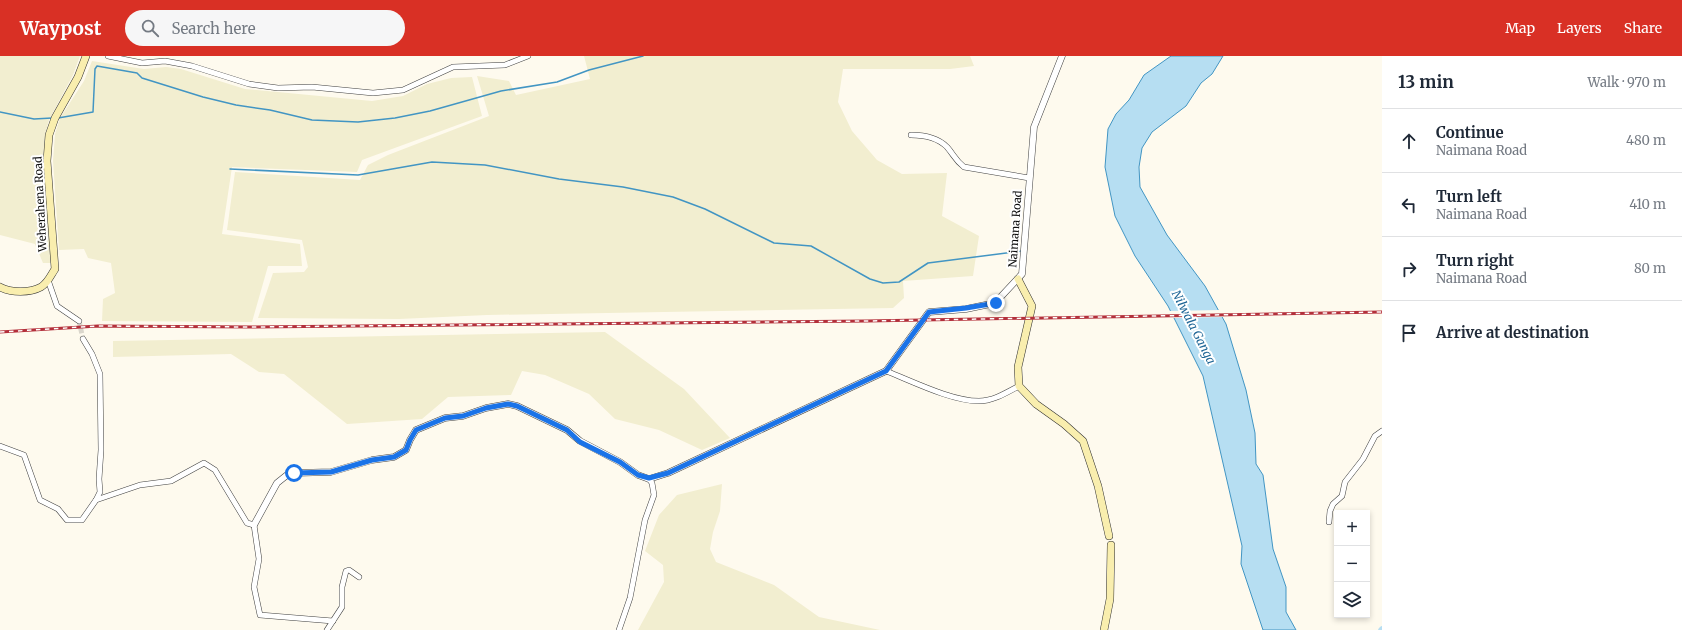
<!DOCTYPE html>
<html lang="en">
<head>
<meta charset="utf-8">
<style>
	:root { --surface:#fff; --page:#f6f6f7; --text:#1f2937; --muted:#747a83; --line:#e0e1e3; --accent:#d93025 }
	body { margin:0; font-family:Merriweather,serif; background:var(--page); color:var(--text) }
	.controls { position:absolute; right:12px; bottom:12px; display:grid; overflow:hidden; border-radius:0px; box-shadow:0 2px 6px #0003 }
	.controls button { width:36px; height:36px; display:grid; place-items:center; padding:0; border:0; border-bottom:1px solid var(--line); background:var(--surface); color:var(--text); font:20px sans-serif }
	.stop { position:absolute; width:12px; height:12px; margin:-9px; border:3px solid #1a73e8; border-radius:50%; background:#fff }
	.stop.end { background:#1a73e8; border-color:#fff; box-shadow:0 1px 4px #0008 }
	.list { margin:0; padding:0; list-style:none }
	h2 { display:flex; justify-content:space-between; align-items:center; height:52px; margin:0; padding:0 16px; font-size:17px }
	h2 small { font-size:13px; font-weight:400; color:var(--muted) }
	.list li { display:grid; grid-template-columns:26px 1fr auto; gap:12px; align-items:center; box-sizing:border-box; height:64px; padding:0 16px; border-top:1px solid var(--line) }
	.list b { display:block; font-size:15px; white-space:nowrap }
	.list p { margin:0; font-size:13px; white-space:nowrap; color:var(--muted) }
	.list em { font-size:13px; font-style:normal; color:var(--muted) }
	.icon { flex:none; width:22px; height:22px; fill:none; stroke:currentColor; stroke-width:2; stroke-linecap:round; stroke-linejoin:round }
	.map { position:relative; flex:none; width:1382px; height:574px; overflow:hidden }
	header { display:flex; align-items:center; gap:24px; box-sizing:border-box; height:56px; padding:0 20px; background:var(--accent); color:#fff }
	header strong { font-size:19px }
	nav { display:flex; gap:22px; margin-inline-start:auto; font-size:14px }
	.search { width:280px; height:36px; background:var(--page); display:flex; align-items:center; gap:10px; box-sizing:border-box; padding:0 14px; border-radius:22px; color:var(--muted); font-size:15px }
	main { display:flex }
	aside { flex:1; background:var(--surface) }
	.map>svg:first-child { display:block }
</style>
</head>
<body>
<header>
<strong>Waypost</strong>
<div class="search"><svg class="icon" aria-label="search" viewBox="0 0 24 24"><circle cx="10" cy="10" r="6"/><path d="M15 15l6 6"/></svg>Search here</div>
<nav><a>Map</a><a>Layers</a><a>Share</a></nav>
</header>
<main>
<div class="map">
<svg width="1382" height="574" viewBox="0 0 1382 574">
	<rect width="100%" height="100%" fill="#fefaee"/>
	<g fill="#f2eed0">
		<path d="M0,0h80l-7,19 -24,45 -4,15 -1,26 8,102h-9l-8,-19 -35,-9z"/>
		<path d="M584,0h386l4,10 -24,3h-107l-5,33 14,29 25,29 25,14 45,-1 -5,43 37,20 -6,40 -70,5 1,17 -11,10 -406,7 -88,4 -141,-1 15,-45 31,-1 4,-5 -6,-27 -75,-10 8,-58 125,8 8,-15 20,-10 101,-39 -12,-40 32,5 7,14 74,-16z"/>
		<path d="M92,5l52,8 22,-2 15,2 64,20 127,12 31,-5 24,-12 24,-6 21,-1 10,39 -120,44 -5,12 -125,-5 -10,67 78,10 2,22h-34l-16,56 -150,-1 1,-22 12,-6 -4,-30 -23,-5 -4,-9 -25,1 -6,-89 2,-27 5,-16 24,-37z"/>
		<path d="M605,276l79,57 46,49 -28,12 -43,-20 -44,-11 -26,-25 -44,-19 -23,-4 -11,24 -63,2 -26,22 -75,5 -63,-50 -25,-2 -28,-18 -118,3v-16z"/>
		<path d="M722,428l-2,27 -7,21 -3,17 6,13 58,23 45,32 61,13h-242l26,-48 -1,-17 -18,-14 14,-36 18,-20z"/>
	</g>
	<path fill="#b6def2" stroke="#4295c3" d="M1171,0h52l-11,18 -11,9 -15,23 -34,26 -10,16 -3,19 1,20 27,48 38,51 21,38 20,66 9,43 1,31 7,11 10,74 13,38v25l10,18h-33l-22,-66 1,-18 -39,-170 -35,-70 -33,-50 -20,-40 -10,-49 3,-38 8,-15 13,-14 15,-25z"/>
	<path fill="#fefaee" d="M1220,254l4,7 -52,1 -3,-7z"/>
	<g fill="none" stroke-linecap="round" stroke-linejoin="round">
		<g stroke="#4295c3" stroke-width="1.5">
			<path d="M0,56l34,7 18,-1"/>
			<path d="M58,62l35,-6 2,-43 2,-3 40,7 5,5 61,19 33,8 34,5 42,10 46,2 37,-4 35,-7 71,-20 56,-9 32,-12 54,-14"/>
			<path d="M230,113l128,6 74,-13 53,3 74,14 64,8 50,10 32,12 69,34 37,3 59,33 13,4 16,-1 29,-19 94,-12"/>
		</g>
		<path stroke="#b6def2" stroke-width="5.5" d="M1381,574l1,-1"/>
		<path stroke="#dad6cc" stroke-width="5" stroke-dasharray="5 2.5" stroke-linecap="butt" d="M79,265l4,18"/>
		<g stroke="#404040" stroke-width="6">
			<g id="minor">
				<path d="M108,0l34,7 23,-2 27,5 57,18 29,4 34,-1 61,6 30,-3 50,-23 52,-2 23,-9"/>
				<path d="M911,79c12,0 27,3 36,12 7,8 8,13 17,20l65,11"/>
				<path d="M48,224l9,26 22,15"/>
				<path d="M83,283l9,15 8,20 1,76 -2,29 1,13 -4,8"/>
				<path d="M886,315c26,10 65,30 93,30 14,0 27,-8 40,-15"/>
				<path d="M0,390l24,9 16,45 18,9 9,11h15l14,-20 44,-15 31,-4 33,-18 11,7 32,53 7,2 5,34 -5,28 6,28 73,6"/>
				<path d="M1329,466l1,-11 3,-7 9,-8 3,-14 18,-23 12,-23 7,-5"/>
				<path d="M327,574l15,-23v-20l4,-16 3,-1 10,7"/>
				<path d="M619,574l11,-32 15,-78 9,-25 -2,-12 -3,-4"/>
			</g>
		</g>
		<g stroke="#404040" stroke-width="7">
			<path id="tertiary" d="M254,469l23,-42 10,-8 8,-2 36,-1 41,-12 22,-3 12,-7 4,-10 6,-10 29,-12 18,-2 23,-8 22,-4 9,2 50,24 13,11 40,21 18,13 11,4 19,-6 218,-102 43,-59 37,-3 29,-6 27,-29 12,-147 28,-71"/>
		</g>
		<g stroke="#2f2f2f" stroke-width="8">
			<g id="secondary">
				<path d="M1018,223l14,27 -14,61 1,19 17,18 28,20 19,17 15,45 11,50"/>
				<path d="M0,231c11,6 30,6 41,0 7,-4 10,-12 14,-18l-8,-108 2,-26 6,-17 23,-41 8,-21"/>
				<path d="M1104,574l6,-31 1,-54"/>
			</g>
		</g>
		<use href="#minor" stroke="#fff" stroke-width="5"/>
		<use href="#tertiary" stroke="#fff" stroke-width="6"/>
		<use href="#secondary" stroke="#f9eeae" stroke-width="7"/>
		<g stroke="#b32f3a" stroke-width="3">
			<path id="rail" d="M0,276l98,-6 155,1 614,-6 515,-9"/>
		</g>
		<use href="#rail" stroke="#fff" stroke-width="1.5" stroke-dasharray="4.5" stroke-linecap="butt"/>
	</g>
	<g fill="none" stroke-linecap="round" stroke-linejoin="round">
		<path stroke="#1a73e8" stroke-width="5" d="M294,417l37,-1 41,-12 22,-3 12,-7 4,-10 6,-10 29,-12 18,-2 23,-8 22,-4 9,2 50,24 13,12 40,20 18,13 11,3 19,-5 218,-102 43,-59 37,-4 30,-5"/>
	</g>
	<g text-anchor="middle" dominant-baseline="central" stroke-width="4" stroke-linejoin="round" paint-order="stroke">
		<g font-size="11" fill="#0d0d0d" stroke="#fff">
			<text transform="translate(40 148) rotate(-93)">Weherahena Road</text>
			<text transform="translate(1015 173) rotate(-86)">Naimana Road</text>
		</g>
		<g font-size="12" font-style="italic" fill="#1f6696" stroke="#fff">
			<text transform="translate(1194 271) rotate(63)">Nilwala Ganga</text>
		</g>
	</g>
</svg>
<div class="controls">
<button>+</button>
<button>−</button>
<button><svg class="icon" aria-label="layers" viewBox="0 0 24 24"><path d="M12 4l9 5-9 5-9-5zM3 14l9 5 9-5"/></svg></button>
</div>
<div class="stop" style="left:294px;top:417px"></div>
<div class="stop end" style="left:996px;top:247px"></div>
</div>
<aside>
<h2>13 min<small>Walk · 970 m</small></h2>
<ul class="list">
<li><svg class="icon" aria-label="ahead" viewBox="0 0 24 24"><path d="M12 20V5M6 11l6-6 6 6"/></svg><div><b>Continue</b><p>Naimana Road</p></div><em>480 m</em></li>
<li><svg class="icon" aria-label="left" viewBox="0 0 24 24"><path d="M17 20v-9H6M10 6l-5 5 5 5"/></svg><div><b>Turn left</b><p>Naimana Road</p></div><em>410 m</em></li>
<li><svg class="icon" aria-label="right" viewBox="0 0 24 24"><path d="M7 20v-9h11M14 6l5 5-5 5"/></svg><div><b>Turn right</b><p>Naimana Road</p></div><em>80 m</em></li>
<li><svg class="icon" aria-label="arrive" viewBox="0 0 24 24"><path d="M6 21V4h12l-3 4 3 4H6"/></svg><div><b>Arrive at destination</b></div></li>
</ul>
</aside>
</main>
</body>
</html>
